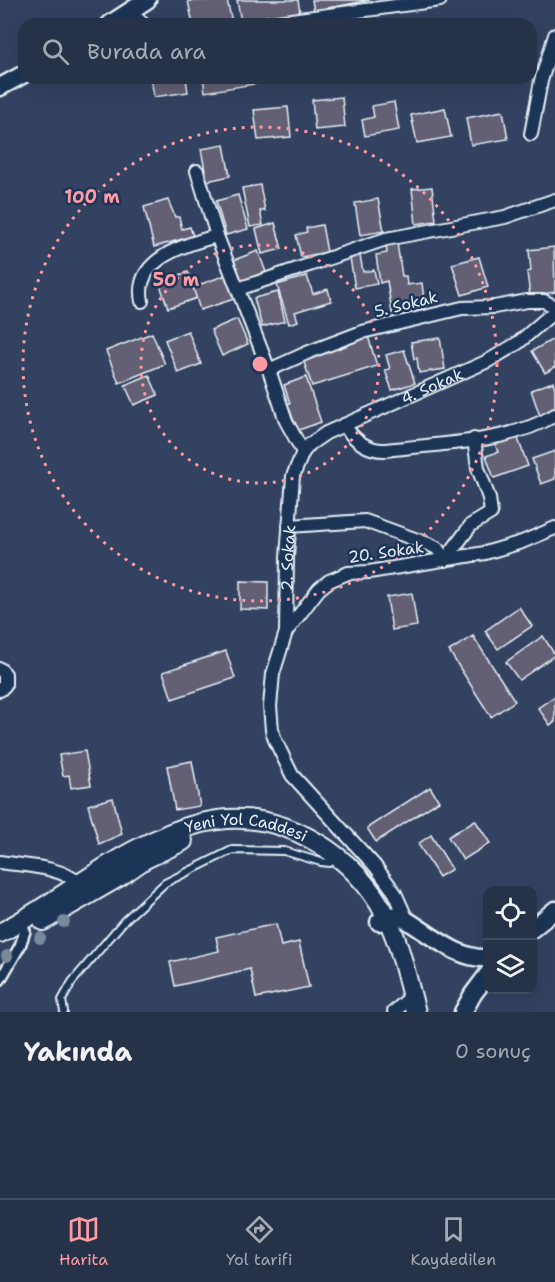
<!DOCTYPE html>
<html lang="tr">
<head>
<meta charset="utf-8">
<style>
	:root { --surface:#263248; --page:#323e52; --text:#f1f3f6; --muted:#a4aab4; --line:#424d60; --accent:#ff9aa2 }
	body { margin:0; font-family:"Shantell Sans",sans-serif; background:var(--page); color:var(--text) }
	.controls { position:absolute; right:18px; bottom:18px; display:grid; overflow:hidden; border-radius:12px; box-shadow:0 6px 24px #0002 }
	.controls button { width:54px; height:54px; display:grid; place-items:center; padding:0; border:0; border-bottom:2px solid var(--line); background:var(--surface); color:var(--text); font:30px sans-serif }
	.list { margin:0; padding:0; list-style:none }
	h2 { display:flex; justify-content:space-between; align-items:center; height:78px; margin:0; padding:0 24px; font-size:26px }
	h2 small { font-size:20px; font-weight:400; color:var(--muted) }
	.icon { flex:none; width:33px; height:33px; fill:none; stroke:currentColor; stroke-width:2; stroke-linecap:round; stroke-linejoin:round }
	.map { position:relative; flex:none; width:555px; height:1012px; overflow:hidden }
	.search { position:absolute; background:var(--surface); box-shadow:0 6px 24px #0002; left:18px; right:18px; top:18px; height:66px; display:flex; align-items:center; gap:15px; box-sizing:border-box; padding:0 21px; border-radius:18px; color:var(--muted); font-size:22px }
	.sheet { height:186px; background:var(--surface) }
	nav { display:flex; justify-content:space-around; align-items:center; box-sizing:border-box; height:84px; border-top:2px solid var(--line); background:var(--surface); font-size:16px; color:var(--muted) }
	nav a { display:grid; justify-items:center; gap:3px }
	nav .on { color:var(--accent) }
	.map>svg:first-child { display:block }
</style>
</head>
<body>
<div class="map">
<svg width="555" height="1012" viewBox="0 0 555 1012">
	<rect width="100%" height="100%" fill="#324260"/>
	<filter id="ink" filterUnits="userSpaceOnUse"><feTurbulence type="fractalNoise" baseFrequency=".0167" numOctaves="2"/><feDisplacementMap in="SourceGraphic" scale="12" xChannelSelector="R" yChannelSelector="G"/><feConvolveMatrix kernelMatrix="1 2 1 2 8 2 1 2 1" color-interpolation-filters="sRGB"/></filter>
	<g filter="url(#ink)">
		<g fill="#645f74" stroke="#e8f1f8" stroke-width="1.5">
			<path d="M227,0l5,22 -12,2h-27l-5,-23z"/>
			<path d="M237,0h61l2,12 -59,10z"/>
			<path d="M312,0h58l-56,11z"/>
			<path d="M151,78h35l2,14 -34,5z"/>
			<path d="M203,78h57l1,5 -56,9z"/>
			<path d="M342,97l3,30 -30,3 -3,-30z"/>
			<path d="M394,102l5,28 -34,6 -3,-16 12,-3 -2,-11z"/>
			<path d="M288,107l3,30 -33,3 -4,-30z"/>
			<path d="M445,108l6,29 -34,6 -6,-28z"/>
			<path d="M503,111l5,28 -37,6 -5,-27z"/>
			<path d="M224,145l6,31 -23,5 -6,-32z"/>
			<path d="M260,185l5,26h-5l3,14 -13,2 -8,-39z"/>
			<path d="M432,187l4,34 -20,3 -4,-35z"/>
			<path d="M238,195l10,34 -22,6 -10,-34z"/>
			<path d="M378,199l6,32 -24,4 -5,-32z"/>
			<path d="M168,200l7,17h4l3,12 8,-2 3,9 -39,11 -10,-40z"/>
			<path d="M275,223l7,26 -20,5 -6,-25z"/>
			<path d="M322,225l5,27 -26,5 -5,-22 11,-3 -1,-4z"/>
			<path d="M397,243l5,33h4l1,9 15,-2 3,25 -33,5 -5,-32 -7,2 -4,-28 11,-2 -1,-8z"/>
			<path d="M554,247l1,45 -25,4 -3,-24 4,-1 -2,-21z"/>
			<path d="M359,250l4,22 11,-2 3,14 -22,4 -6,-36z"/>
			<path d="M258,251l8,21 -24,9 -8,-21z"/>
			<path d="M479,257l9,30 -26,8 -10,-31z"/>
			<path d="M188,272l9,26 -29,10 -9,-26z"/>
			<path d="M226,275l8,24 -34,11 -7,-23z"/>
			<path d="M307,276l6,18 15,-5 3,12 -36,11 3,9 -9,3 -12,-39z"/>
			<path d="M278,292l7,29 -23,6 -8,-29z"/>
			<path d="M237,319l11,25 -26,12 -11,-26z"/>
			<path d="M188,331l13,33 -23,9 -13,-33z"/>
			<path d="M152,333l13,31 -46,19 -13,-32z"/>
			<path d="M368,336l9,30 -65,20 -10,-30z"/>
			<path d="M440,338l5,31 -26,4 -2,-15 -3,1 -3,-17z"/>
			<path d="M555,338v29l-10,6 -13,-22z"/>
			<path d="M404,350l11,33 -23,7 -7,-20 5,-1 -4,-14z"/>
			<path d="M149,375l9,20 -24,10 -9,-20z"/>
			<path d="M306,377l15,45 -25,9 -9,-27 3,-1 -6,-18z"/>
			<path d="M553,382l2,6v24l-14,7 -10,-29z"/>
			<path d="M517,436l11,30 -34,12 -8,-22 12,-4 -3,-8z"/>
			<path d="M555,451v28l-14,5 -9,-25z"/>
			<path d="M240,581l28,1v28l-28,-1z"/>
			<path d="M412,593l5,33 -25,4 -5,-33z"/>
			<path d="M519,607l13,19 -34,23 -13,-18z"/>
			<path d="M473,636l42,65 -24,16 -42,-66z"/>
			<path d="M543,636l12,19 -36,25 -13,-18z"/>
			<path d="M226,651l9,27 -63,21 -9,-27z"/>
			<path d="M555,696v26l-5,3 -12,-17z"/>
			<path d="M85,751l6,34 -20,3 -2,-13 -6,1 -4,-21z"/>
			<path d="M192,761l8,45 -25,4 -8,-44z"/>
			<path d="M430,787l9,14 -63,41 -9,-14z"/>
			<path d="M113,798l9,36 -23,10 -11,-39z"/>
			<path d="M475,820l15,23 -27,17 -15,-23z"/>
			<path d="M431,835l21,34 -13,8 -21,-33z"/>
			<path d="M276,924l5,22 18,-4 10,45 -53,11 -6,-29 -75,17 -5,-24 49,-11 -3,-14z"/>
		</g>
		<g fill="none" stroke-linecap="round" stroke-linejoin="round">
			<g stroke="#e8f1f8" stroke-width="10">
				<path id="service" d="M64,1012l-2,-12 10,-18 52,-61 41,-38 67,-33 52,1 37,11 9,1"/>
			</g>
			<g stroke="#e8f1f8" stroke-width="14">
				<path id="pedestrian" d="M0,980l20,-34 5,-15"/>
			</g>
			<g stroke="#e8f1f8" stroke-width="16">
				<g id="minor">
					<path d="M130,12l13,12"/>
					<path d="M262,24l178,-24"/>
					<path d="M531,134l10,-53 14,-46"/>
					<path d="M197,171l20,65 52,134 17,51 17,31"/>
					<path d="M238,289l148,-50 119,-22 50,-17"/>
					<path d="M142,301c-9,-42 44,-57 75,-65"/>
					<path d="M269,370l40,-18 53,-20 100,-24 32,-1 33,-6h17l11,6"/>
					<path d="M344,425c10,15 23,26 42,25 55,-7 121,-6 169,-35"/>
					<path d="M289,526l76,-5 63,23 9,4 8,12"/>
					<path d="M445,560l26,-35 20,-12 -2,-15 -11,-30 -4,-29"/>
					<path d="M286,632l33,-43 10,-8 19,-8 21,-1 116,-19 37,-11 33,-14"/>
					<path d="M0,669l5,5v11l-5,5"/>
					<path d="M0,862c26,4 60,4 80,22"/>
					<path id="s1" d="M407,920l-12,-27 -20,-27 -83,-91 -17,-35 -3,-10 -2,-24 3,-32 13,-42 1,-75 6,-81 10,-24 7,-8 16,-11 162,-72 30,-18 37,-32"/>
					<path d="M394,1012l11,-10"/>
				</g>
			</g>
			<g stroke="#e8f1f8" stroke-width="21">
				<g id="tertiary">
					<path d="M110,24l37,-24"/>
					<path d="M0,87l24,-13"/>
					<path d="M379,922l7,-5 12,-2c25,13 59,46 90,43"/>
					<path d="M532,929l23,-19"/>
					<path d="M463,1012l10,-18 15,-20"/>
				</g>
			</g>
			<g stroke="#e8f1f8" stroke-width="22">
				<g id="secondary">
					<path d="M43,921l76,-44 26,-18 38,-18"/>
					<path id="s2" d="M0,933c53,-28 99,-67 153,-92 20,-10 42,-18 65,-21 69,-9 137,36 168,96 15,30 21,64 30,96"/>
				</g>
			</g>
			<use href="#service" stroke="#1d3557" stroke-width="6"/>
			<use href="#pedestrian" stroke="#1d3557" stroke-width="9"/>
			<use href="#minor" stroke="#1d3557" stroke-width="12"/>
			<use href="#tertiary" stroke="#1d3557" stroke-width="16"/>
			<use href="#secondary" stroke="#1d3557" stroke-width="18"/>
		</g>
		<g fill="#788a9b">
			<circle cx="64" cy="922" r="6"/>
			<circle cx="40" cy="938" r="6"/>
			<circle cx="7" cy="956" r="6"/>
		</g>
	</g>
	<g fill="none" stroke="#ff9aa2" stroke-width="3" stroke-dasharray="3 6">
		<circle cx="260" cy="364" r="119"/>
		<circle cx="260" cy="364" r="237"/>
	</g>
	<g text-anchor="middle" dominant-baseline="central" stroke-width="5" stroke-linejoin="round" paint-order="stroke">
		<g font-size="16" fill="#e8f1f8" stroke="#1d3557">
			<text transform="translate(406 304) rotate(-14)">5. Sokak</text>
			<text stroke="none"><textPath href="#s1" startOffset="664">4. Sokak</textPath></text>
			<text transform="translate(386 552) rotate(-8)">20. Sokak</text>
			<text stroke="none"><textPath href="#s1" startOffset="410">2. Sokak</textPath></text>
			<text stroke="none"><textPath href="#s2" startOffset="276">Yeni Yol Caddesi</textPath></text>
		</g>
	</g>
	<circle cx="260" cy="364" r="9" fill="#ff9aa2" stroke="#1d3557" stroke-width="3"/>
	<g font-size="18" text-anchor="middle" font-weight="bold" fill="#ff9aa2" stroke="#1d3557" stroke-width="5" stroke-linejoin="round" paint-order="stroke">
		<text x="92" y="203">100 m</text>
		<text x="176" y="286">50 m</text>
	</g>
</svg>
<div class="controls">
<button><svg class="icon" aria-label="locate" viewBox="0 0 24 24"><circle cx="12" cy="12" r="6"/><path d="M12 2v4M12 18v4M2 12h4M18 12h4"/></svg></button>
<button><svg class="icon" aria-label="layers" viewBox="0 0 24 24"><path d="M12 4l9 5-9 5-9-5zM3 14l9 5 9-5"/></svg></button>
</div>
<div class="search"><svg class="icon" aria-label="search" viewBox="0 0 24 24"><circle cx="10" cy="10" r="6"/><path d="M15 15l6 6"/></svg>Burada ara</div>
</div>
<section class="sheet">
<h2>Yakında<small>0 sonuç</small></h2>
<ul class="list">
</ul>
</section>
<nav>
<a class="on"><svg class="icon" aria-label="map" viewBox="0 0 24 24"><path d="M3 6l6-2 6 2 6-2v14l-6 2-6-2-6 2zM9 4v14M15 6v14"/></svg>Harita</a>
<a><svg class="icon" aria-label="directions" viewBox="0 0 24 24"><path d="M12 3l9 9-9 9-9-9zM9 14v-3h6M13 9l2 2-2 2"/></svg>Yol tarifi</a>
<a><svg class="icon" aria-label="saved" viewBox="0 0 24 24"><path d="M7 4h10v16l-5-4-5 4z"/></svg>Kaydedilen</a>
</nav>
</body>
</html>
